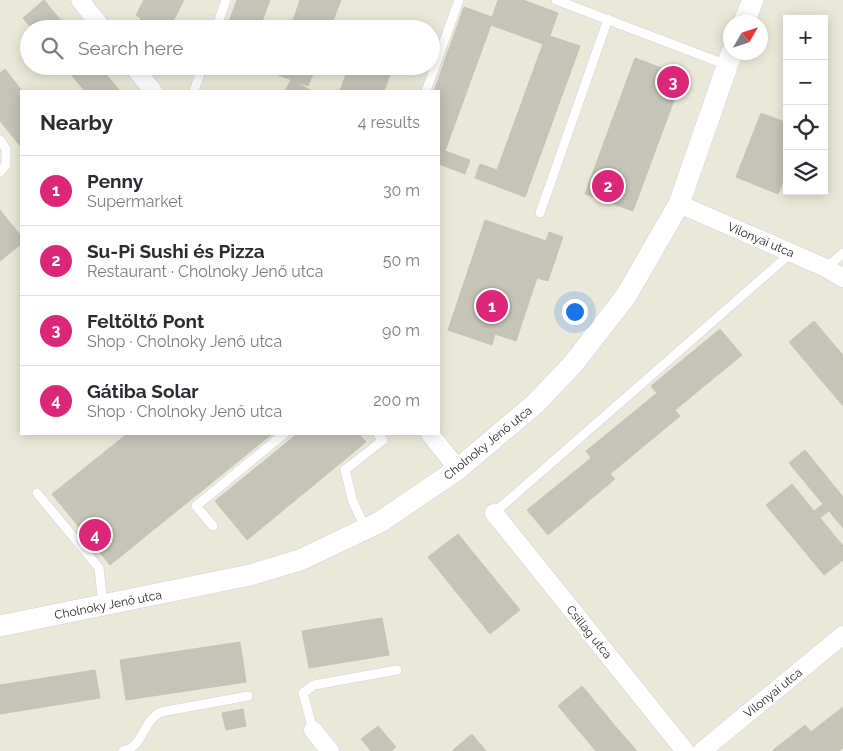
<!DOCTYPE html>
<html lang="en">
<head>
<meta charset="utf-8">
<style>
	:root { --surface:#fff; --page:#f7f7f7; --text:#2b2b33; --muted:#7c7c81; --line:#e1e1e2; --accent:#db2777 }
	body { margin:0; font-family:Raleway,sans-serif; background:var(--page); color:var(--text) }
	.controls { position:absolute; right:15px; top:15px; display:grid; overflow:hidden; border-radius:0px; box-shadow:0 2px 12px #0003 }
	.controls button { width:45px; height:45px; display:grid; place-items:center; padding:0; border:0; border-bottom:1px solid var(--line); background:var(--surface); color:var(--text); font:25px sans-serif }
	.compass { position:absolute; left:723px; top:15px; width:45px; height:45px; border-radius:50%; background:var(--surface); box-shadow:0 2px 12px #0003; rotate:51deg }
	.you { position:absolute; left:574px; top:311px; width:18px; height:18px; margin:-12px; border:4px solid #fff; border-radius:50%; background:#1a73e8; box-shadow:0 0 0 8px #1a73e833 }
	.badge { display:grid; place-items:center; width:32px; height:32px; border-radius:50%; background:var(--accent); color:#fff; font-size:16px; font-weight:700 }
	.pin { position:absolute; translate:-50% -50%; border:2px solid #fff; box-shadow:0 1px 5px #0006 }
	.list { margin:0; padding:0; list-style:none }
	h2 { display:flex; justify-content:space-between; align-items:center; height:65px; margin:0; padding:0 20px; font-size:21px }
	h2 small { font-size:16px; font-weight:400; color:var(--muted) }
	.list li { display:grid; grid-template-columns:32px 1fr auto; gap:15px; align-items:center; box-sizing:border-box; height:70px; padding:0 20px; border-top:1px solid var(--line) }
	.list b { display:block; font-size:19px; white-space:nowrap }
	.list p { margin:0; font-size:16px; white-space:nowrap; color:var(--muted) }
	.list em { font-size:16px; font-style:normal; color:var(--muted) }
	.icon { flex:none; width:28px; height:28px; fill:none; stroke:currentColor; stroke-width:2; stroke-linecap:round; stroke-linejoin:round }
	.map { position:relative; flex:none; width:843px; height:751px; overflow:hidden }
	.search { position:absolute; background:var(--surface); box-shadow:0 2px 12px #0003; left:20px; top:20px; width:420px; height:55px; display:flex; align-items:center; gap:12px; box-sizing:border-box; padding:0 18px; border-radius:28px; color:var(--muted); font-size:19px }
	.panel { position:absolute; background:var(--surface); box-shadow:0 2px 12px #0003; left:20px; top:90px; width:420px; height:345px; border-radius:0px }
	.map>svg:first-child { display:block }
</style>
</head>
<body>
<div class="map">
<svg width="843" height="751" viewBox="0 0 843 751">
	<rect width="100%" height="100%" fill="#eae9d9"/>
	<g fill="#c5c4b8" stroke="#c5c5b3">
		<path d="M44,0l24,29h-36l-9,-11z"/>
		<path d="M144,0h40l-15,29h-33l5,-11 -5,-3z"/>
		<path d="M237,0h33l-11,29h-33z"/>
		<path d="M300,0h41l-11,29h-40z"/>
		<path d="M498,0h25l35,13 -8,23 30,10 -55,151 -50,-19 5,-14 17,6 46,-126 -52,-19 -46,126 25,9 -5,14 -26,-10v-73h-5l30,-84 28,10z"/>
		<path d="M635,58l48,18 -50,135 -48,-17z"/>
		<path d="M64,66h35l21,25h-35z"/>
		<path d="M276,66h40l-8,20 -35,-13z"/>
		<path d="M349,66h44l-9,25h-44z"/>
		<path d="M5,69l17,22 -1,56 -21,-26v-48z"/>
		<path d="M291,80l21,11h-27z"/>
		<path d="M761,113l26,10v48l-9,23 -42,-17z"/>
		<path d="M0,210l21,26v8l-21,17z"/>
		<path d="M485,220l61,21 3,-9 14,5 -15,44 -11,-3 -21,63 -21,-7 -3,11 -44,-15z"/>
		<path d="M814,321l29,34v51l-54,-64z"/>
		<path d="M720,329l22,26 -67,55 5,6 -70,58 5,5 -67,56 -21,-25 64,-52 -5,-7 71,-58 -6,-7z"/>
		<path d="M127,434h145l-162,131 -58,-71z"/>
		<path d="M297,434h62l7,8 -119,98 -32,-39z"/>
		<path d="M805,450l38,47v31l-14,-17 -9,7 23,28v14l-19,15 -58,-70 26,-21 22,27 9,-7 -34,-41z"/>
		<path d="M458,534l62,76 -30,24 -62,-77z"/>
		<path d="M382,618l7,37 -80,13 -7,-37z"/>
		<path d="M240,642l6,40 -120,18 -6,-40z"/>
		<path d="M95,670l5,28 -100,16v-29z"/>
		<path d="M582,686l34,41 21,24h-41l-38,-45z"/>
		<path d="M843,707v41l-4,3h-67l33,-26 6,7z"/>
		<path d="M243,709l3,17 -20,4 -4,-17z"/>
		<path d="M378,726l18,21 -5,4h-20l-10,-12z"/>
		<path d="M472,734l14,17h-34z"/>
	</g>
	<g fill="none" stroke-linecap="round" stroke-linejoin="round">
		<g stroke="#d1cee0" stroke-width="10">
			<g id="service">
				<path d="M556,0l171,65"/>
				<path d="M216,29l10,-29"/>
				<path d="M194,91l9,-25"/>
				<path d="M426,91l33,-91"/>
				<path d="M0,140l6,9v16l-6,7"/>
				<path d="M540,213l68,-194"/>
				<path d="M826,268l17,-15"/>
				<path d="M37,493l62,75 4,37"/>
				<path d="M494,513l297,-260"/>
				<path d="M213,526l-17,-20 88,-72"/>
				<path d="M366,529l-13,-27 -8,-32 38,-30 -5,-6"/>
				<path d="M313,730l-10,-37 11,-8 83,-15"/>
				<path d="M123,751c21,-4 19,-30 38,-39l87,-16"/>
			</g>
		</g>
		<g stroke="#d1cee0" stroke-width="19">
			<g id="minor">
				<path d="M80,0l23,29"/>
				<path d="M133,66l20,25"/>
				<path d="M679,204l147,64 17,10"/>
				<path d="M430,434l28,35"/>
				<path d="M494,513l191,238"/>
				<path d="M313,730l17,21"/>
				<path d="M702,751l141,-116"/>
			</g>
		</g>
		<g stroke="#d1cee0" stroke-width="22">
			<g id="tertiary">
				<path d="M744,22l9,-22"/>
				<path d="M0,626l250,-51 50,-15 80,-38 78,-53 78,-66 37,-39 53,-68 53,-92 53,-152"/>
			</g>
		</g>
		<use href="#service" stroke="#fff" stroke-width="9"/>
		<use href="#minor" stroke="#fff" stroke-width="18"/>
		<use href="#tertiary" stroke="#fff" stroke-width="21"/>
	</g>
	<g text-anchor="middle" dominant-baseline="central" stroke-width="5" stroke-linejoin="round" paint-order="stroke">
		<g font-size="12" fill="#272727" stroke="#fff">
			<text transform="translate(761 240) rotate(23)">Vilonyai utca</text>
			<text transform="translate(488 443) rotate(-39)">Cholnoky Jenő utca</text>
			<text transform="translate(108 605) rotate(-11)">Cholnoky Jenő utca</text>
			<text transform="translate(589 632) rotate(51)">Csillag utca</text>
			<text transform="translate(773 693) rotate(-39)">Vilonyai utca</text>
		</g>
	</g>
</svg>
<div class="controls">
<button>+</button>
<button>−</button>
<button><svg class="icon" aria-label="locate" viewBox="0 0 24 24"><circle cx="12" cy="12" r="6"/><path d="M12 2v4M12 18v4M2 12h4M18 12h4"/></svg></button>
<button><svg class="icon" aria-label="layers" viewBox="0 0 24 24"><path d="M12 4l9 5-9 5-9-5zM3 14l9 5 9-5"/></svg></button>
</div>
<svg class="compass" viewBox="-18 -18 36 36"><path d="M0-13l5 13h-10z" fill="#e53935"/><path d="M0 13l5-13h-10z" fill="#7c7c81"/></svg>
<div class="you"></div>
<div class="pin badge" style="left:492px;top:306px">1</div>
<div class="pin badge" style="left:608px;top:186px">2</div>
<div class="pin badge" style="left:673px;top:82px">3</div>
<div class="pin badge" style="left:95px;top:535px">4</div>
<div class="search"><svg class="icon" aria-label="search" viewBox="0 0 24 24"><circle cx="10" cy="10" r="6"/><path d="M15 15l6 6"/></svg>Search here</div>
<section class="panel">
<h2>Nearby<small>4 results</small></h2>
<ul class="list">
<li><span class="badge">1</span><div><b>Penny</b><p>Supermarket</p></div><em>30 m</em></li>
<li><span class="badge">2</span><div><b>Su-Pi Sushi és Pizza</b><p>Restaurant · Cholnoky Jenő utca</p></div><em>50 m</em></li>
<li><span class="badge">3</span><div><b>Feltöltő Pont</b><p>Shop · Cholnoky Jenő utca</p></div><em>90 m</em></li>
<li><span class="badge">4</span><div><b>Gátiba Solar</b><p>Shop · Cholnoky Jenő utca</p></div><em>200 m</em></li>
</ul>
</section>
</div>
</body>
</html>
